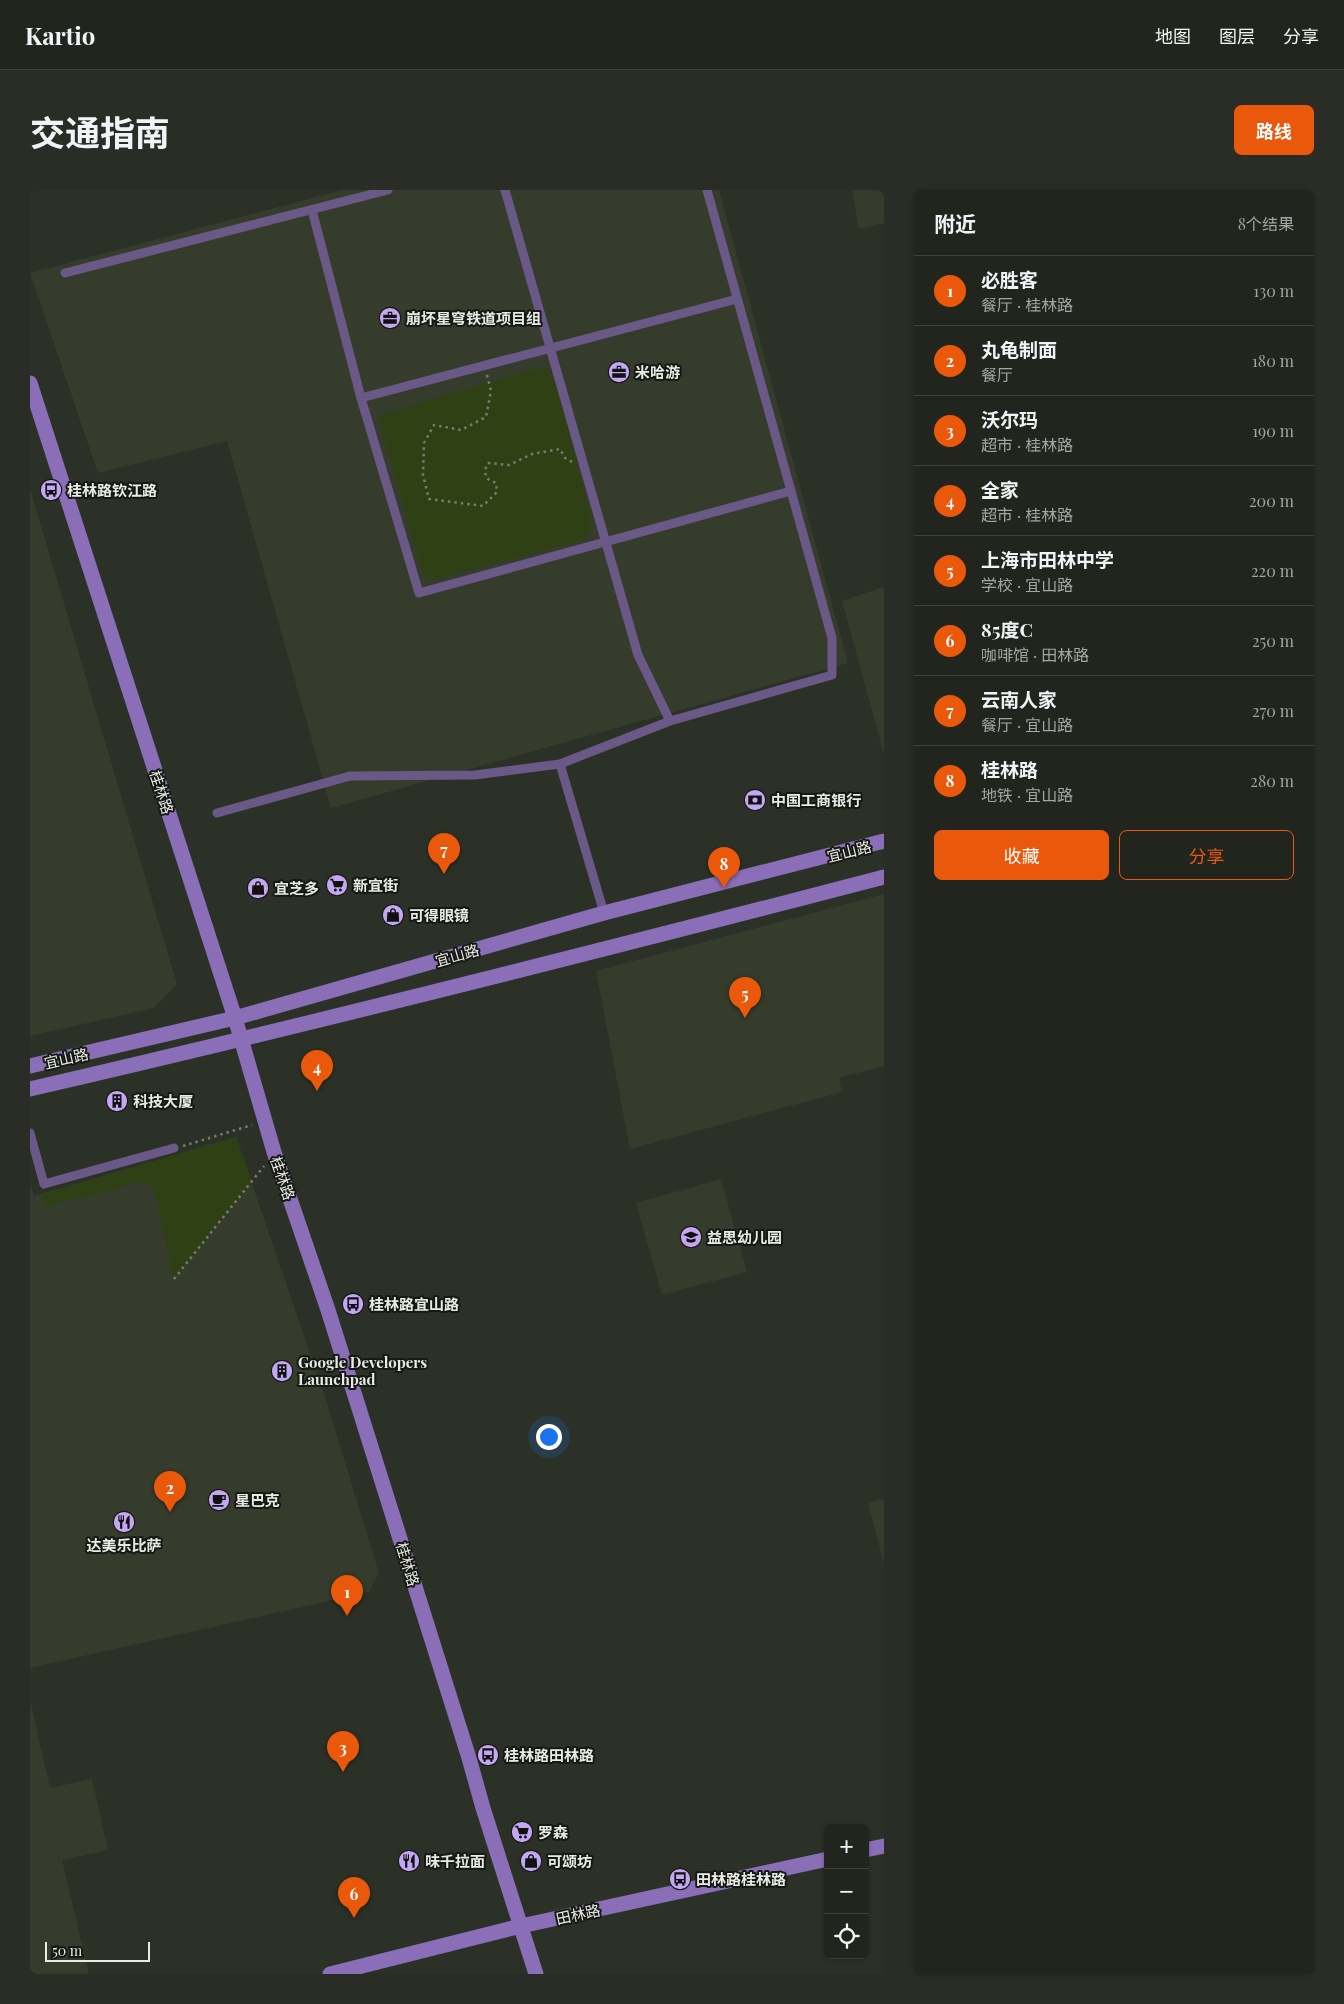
<!DOCTYPE html>
<html lang="zh">
<head>
<meta charset="utf-8">
<style>
	:root { --surface:#21251d; --page:#292d26; --text:#f1f3f6; --muted:#a2a5a4; --line:#3e423b; --accent:#ea580c }
	body { margin:0; font-family:"Playfair Display","Noto Sans SC",serif; background:var(--page); color:var(--text) }
	.controls { position:absolute; right:15px; bottom:15px; display:grid; overflow:hidden; border-radius:8px; box-shadow:0 1px 4px #0004 }
	.controls button { width:45px; height:45px; display:grid; place-items:center; padding:0; border:0; border-bottom:1px solid var(--line); background:var(--surface); color:var(--text); font:25px sans-serif }
	.scale { position:absolute; left:15px; bottom:12px; width:105px; box-sizing:border-box; padding-left:5px; border:2px solid #e8ebe4; border-top:0; font-size:14px; line-height:18px; white-space:nowrap; color:#e8ebe4; -webkit-text-stroke:4px #161813; paint-order:stroke }
	.you { position:absolute; left:518px; top:1246px; width:18px; height:18px; margin:-12px; border:4px solid #fff; border-radius:50%; background:#1a73e8; box-shadow:0 0 0 8px #1a73e833 }
	.badge { display:grid; place-items:center; width:32px; height:32px; border-radius:50%; background:var(--accent); color:#fff; font-size:16px; font-weight:700 }
	.pin { position:absolute; translate:-50% -41px; filter:drop-shadow(0 1px 2px #0008) }
	.pin::after { content:''; position:absolute; top:26px; width:18px; height:15px; background:inherit; clip-path:polygon(0 0,100% 0,50% 100%) }
	.list { margin:0; padding:0; list-style:none }
	h2 { display:flex; justify-content:space-between; align-items:center; height:65px; margin:0; padding:0 20px; font-size:21px }
	h2 small { font-size:16px; font-weight:400; color:var(--muted) }
	.list li { display:grid; grid-template-columns:32px 1fr auto; gap:15px; align-items:center; box-sizing:border-box; height:70px; padding:0 20px; border-top:1px solid var(--line) }
	.list b { display:block; font-size:19px; white-space:nowrap }
	.list p { margin:0; font-size:16px; white-space:nowrap; color:var(--muted) }
	.list em { font-size:16px; font-style:normal; color:var(--muted) }
	.actions { display:flex; gap:10px; padding:15px 20px }
	.actions a { flex:1; padding:11px 0; border:1px solid var(--accent); border-radius:8px; text-align:center; font-size:18px; color:var(--accent) }
	.actions .main { background:var(--accent); color:#fff }
	.icon { flex:none; width:28px; height:28px; fill:none; stroke:currentColor; stroke-width:2; stroke-linecap:round; stroke-linejoin:round }
	.map { position:relative; flex:none; width:854px; height:1784px; overflow:hidden; border-radius:8px }
	header { display:flex; align-items:center; gap:30px; box-sizing:border-box; height:70px; padding:0 25px; background:var(--surface); border-bottom:1px solid var(--line) }
	header strong { font-size:24px }
	nav { display:flex; gap:28px; margin-inline-start:auto; font-size:18px }
	.intro { display:flex; align-items:center; justify-content:space-between; box-sizing:border-box; height:120px; padding:0 30px }
	h1 { margin:0; font-size:35px }
	.button { padding:12px 22px; border-radius:8px; background:var(--accent); color:#fff; font-size:18px; font-weight:700 }
	main { display:flex; gap:30px; padding:0 30px }
	aside { flex:1; background:var(--surface); border-radius:8px; box-shadow:0 1px 4px #0004 }
	.map>svg:first-child { display:block }
</style>
</head>
<body>
<header>
<strong>Kartio</strong>
<nav><a>地图</a><a>图层</a><a>分享</a></nav>
</header>
<div class="intro"><h1>交通指南</h1><a class="button">路线</a></div>
<main>
<div class="map">
<svg width="854" height="1784" viewBox="0 0 854 1784">
	<rect width="100%" height="100%" fill="#2c3127"/>
	<g fill="#353c2c">
		<path d="M312,0h377l129,473 -517,145 -104,-367 -129,32 -68,-200z"/>
		<path d="M822,0h32v33l-25,6z"/>
		<path d="M0,299l147,495 -23,24 -124,28z"/>
		<path d="M854,397v167l-42,-153z"/>
		<path d="M854,704v172l-45,12 3,14 -212,57 -34,-178z"/>
		<path d="M206,947l90,263 53,173 -10,19 -339,76v-485l4,13z"/>
		<path d="M691,989l26,93 -85,23 -26,-92z"/>
		<path d="M854,1309v65l-16,-61z"/>
		<path d="M0,1510l20,88 42,-9 16,71 -46,10 27,114h-59z"/>
	</g>
	<g fill="#2f4114">
		<path d="M513,177l11,6 37,146v10l-7,11 -152,40 -9,-6 -44,-155 5,-5z"/>
		<path d="M206,947l16,45 -78,97 -19,-86c-4,-8 -7,-11 -16,-11l-94,25 -3,-13z"/>
	</g>
	<g fill="none" stroke-linecap="round" stroke-linejoin="round">
		<g stroke="#777b73" stroke-width="2.5" stroke-dasharray="2.5 4" stroke-linecap="butt">
			<path d="M457,185l4,16 -5,26 -25,13 -27,-5 -10,18 -1,32 6,24 54,7 14,-14 -1,-9 -10,-5 -1,-8 3,-7 21,2 23,-11 28,-5 5,9 7,4"/>
			<path d="M153,956l69,-21"/>
			<path d="M144,1089l90,-113"/>
		</g>
		<g stroke="#6a5887" stroke-width="9">
			<path d="M475,0l133,465 32,66"/>
			<path d="M282,20l49,188 58,195 372,-102"/>
			<path d="M35,83l323,-83"/>
			<path d="M331,208l376,-99"/>
			<path d="M530,574l44,149"/>
			<path d="M187,623l133,-37 125,-1 85,-11 110,-43 162,-46v-37l-125,-448"/>
			<path d="M0,943l14,51 130,-36"/>
		</g>
		<g stroke="#8b6eb8" stroke-width="15">
			<path d="M0,193l205,635 39,134 54,158 141,448 14,50 53,166"/>
			<path d="M0,876l205,-48 369,-105 280,-72"/>
			<path d="M0,899c286,-66 570,-138 854,-212"/>
			<path d="M835,1660l19,-4"/>
			<path d="M300,1784l191,-48 307,-67"/>
		</g>
	</g>
	<defs>
		<g id="office-disc" transform="scale(1.125)"><circle r="9.5" fill="#c3a7f2" stroke="#161813"/><path d="M-6-3h4V-5.5h4V-3h4V5H-6ZM-1-4.5V-3h2v-1.5ZM-6 0V1H6V0Z" fill="#111"/></g>
		<g id="bus-disc" transform="scale(1.125)"><circle r="9.5" fill="#c3a7f2" stroke="#161813"/><path d="M-5-6H5V4H4V6H2V4H-2V6H-4V4H-5ZM-3.5-4V0h7V-4ZM-3.5 1.2v1.5H-2V1.2ZM2 1.2v1.5H3.5V1.2Z" fill="#111"/></g>
		<g id="bank-disc" transform="scale(1.125)"><circle r="9.5" fill="#c3a7f2" stroke="#161813"/><path d="M-6-4H6V4H-6ZM0-2.3a2.3 2.3 0 1 0 0 4.6a2.3 2.3 0 1 0 0-4.6Z" fill="#111"/></g>
		<g id="supermarket-disc" transform="scale(1.125)"><circle r="9.5" fill="#c3a7f2" stroke="#161813"/><path d="M-6-5.5h2.5l.6 2H6L4.5 2H-2.5L-4.4-4H-6ZM-1.5 3.2a1.3 1.3 0 1 0 .1 0ZM3 3.2a1.3 1.3 0 1 0 .1 0Z" fill="#111"/></g>
		<g id="shop-disc" transform="scale(1.125)"><circle r="9.5" fill="#c3a7f2" stroke="#161813"/><path d="M-5-2.5h2.3a2.7 3.5 0 0 1 5.4 0H5L5.5 6h-11ZM-1.5-2.5h3a1.5 2.3 0 0 0-3 0Z" fill="#111"/></g>
		<g id="building-disc" transform="scale(1.125)"><circle r="9.5" fill="#c3a7f2" stroke="#161813"/><path d="M-4-6H4V6H1V3H-1V6H-4ZM-2.5-4.3h1.7v1.8h-1.7ZM.8-4.3h1.7v1.8H.8ZM-2.5-1h1.7V.8h-1.7ZM.8-1h1.7V.8H.8Z" fill="#111"/></g>
		<g id="school-disc" transform="scale(1.125)"><circle r="9.5" fill="#c3a7f2" stroke="#161813"/><path d="M0-5L7-2L0 1L-7-2ZM-4 1L0 2.5L4 1V4Q0 6-4 4Z" fill="#111"/></g>
		<g id="cafe-disc" transform="scale(1.125)"><circle r="9.5" fill="#c3a7f2" stroke="#161813"/><path d="M-5.5-4.5H6V0H3Q3 3.5 0 3.5H-2.5Q-5.5 3.5-5.5 0ZM3-3.2v2h1.7v-2ZM-6 4.5H4V6H-6Z" fill="#111"/></g>
		<g id="restaurant-disc" transform="scale(1.125)"><circle r="9.5" fill="#c3a7f2" stroke="#161813"/><path d="M-5-6h1v4h1v-4h1v4h1v-4h1v5L-1.5 .5V6h-2V.5L-5-1ZM5-6V6H3V1.5H1.5Q1.5-4 5-6Z" fill="#111"/></g>
	</defs>
	<g fill-rule="evenodd">
		<use href="#office-disc" x="360" y="128"/>
		<use href="#office-disc" x="589" y="182"/>
		<use href="#bus-disc" x="21" y="300"/>
		<use href="#bank-disc" x="725" y="610"/>
		<use href="#supermarket-disc" x="307" y="695"/>
		<use href="#shop-disc" x="228" y="698"/>
		<use href="#shop-disc" x="363" y="725"/>
		<use href="#building-disc" x="87" y="911"/>
		<use href="#school-disc" x="661" y="1047"/>
		<use href="#bus-disc" x="323" y="1114"/>
		<use href="#building-disc" x="252" y="1181"/>
		<use href="#cafe-disc" x="189" y="1310"/>
		<use href="#restaurant-disc" x="94" y="1332"/>
		<use href="#bus-disc" x="458" y="1565"/>
		<use href="#supermarket-disc" x="492" y="1642"/>
		<use href="#restaurant-disc" x="379" y="1671"/>
		<use href="#shop-disc" x="501" y="1671"/>
		<use href="#bus-disc" x="650" y="1689"/>
	</g>
	<g text-anchor="middle" dominant-baseline="central" stroke-width="4" stroke-linejoin="round" paint-order="stroke">
		<g font-size="15" font-weight="bold" fill="#e8ebe4" stroke="#161813" text-anchor="start">
			<text x="376" y="128">崩坏星穹铁道项目组</text>
			<text x="605" y="182">米哈游</text>
			<text x="37" y="300">桂林路钦江路</text>
			<text x="741" y="610">中国工商银行</text>
			<text x="323" y="695">新宜街</text>
			<text x="244" y="698">宜芝多</text>
			<text x="379" y="725">可得眼镜</text>
			<text x="103" y="911">科技大厦</text>
			<text x="677" y="1047">益思幼儿园</text>
			<text x="339" y="1114">桂林路宜山路</text>
			<text x="268" y="1172">Google Developers<tspan x="268" dy="17">Launchpad</tspan></text>
			<text x="205" y="1310">星巴克</text>
			<text x="94" y="1355" text-anchor="middle">达美乐比萨</text>
			<text x="474" y="1565">桂林路田林路</text>
			<text x="508" y="1642">罗森</text>
			<text x="395" y="1671">味千拉面</text>
			<text x="517" y="1671">可颂坊</text>
			<text x="666" y="1689">田林路桂林路</text>
		</g>
		<g font-size="15" fill="#e8ebe4" stroke="#161813">
			<text transform="translate(132 602) rotate(72)">桂林路</text>
			<text transform="translate(819 661) rotate(-14)">宜山路</text>
			<text transform="translate(427 765) rotate(-16)">宜山路</text>
			<text transform="translate(36 868) rotate(-13)">宜山路</text>
			<text transform="translate(253 988) rotate(71)">桂林路</text>
			<text transform="translate(378 1374) rotate(73)">桂林路</text>
			<text transform="translate(548 1724) rotate(-12)">田林路</text>
		</g>
	</g>
</svg>
<div class="controls">
<button>+</button>
<button>−</button>
<button><svg class="icon" aria-label="locate" viewBox="0 0 24 24"><circle cx="12" cy="12" r="6"/><path d="M12 2v4M12 18v4M2 12h4M18 12h4"/></svg></button>
</div>
<div class="scale">50 m</div>
<div class="you"></div>
<div class="pin badge" style="left:317px;top:1426px">1</div>
<div class="pin badge" style="left:140px;top:1322px">2</div>
<div class="pin badge" style="left:313px;top:1582px">3</div>
<div class="pin badge" style="left:287px;top:901px">4</div>
<div class="pin badge" style="left:715px;top:828px">5</div>
<div class="pin badge" style="left:324px;top:1728px">6</div>
<div class="pin badge" style="left:414px;top:684px">7</div>
<div class="pin badge" style="left:694px;top:698px">8</div>
</div>
<aside>
<h2>附近<small>8个结果</small></h2>
<ul class="list">
<li><span class="badge">1</span><div><b>必胜客</b><p>餐厅 · 桂林路</p></div><em>130 m</em></li>
<li><span class="badge">2</span><div><b>丸龟制面</b><p>餐厅</p></div><em>180 m</em></li>
<li><span class="badge">3</span><div><b>沃尔玛</b><p>超市 · 桂林路</p></div><em>190 m</em></li>
<li><span class="badge">4</span><div><b>全家</b><p>超市 · 桂林路</p></div><em>200 m</em></li>
<li><span class="badge">5</span><div><b>上海市田林中学</b><p>学校 · 宜山路</p></div><em>220 m</em></li>
<li><span class="badge">6</span><div><b>85度C</b><p>咖啡馆 · 田林路</p></div><em>250 m</em></li>
<li><span class="badge">7</span><div><b>云南人家</b><p>餐厅 · 宜山路</p></div><em>270 m</em></li>
<li><span class="badge">8</span><div><b>桂林路</b><p>地铁 · 宜山路</p></div><em>280 m</em></li>
</ul>
<div class="actions"><a class="main">收藏</a><a>分享</a></div>
</aside>
</main>
</body>
</html>
